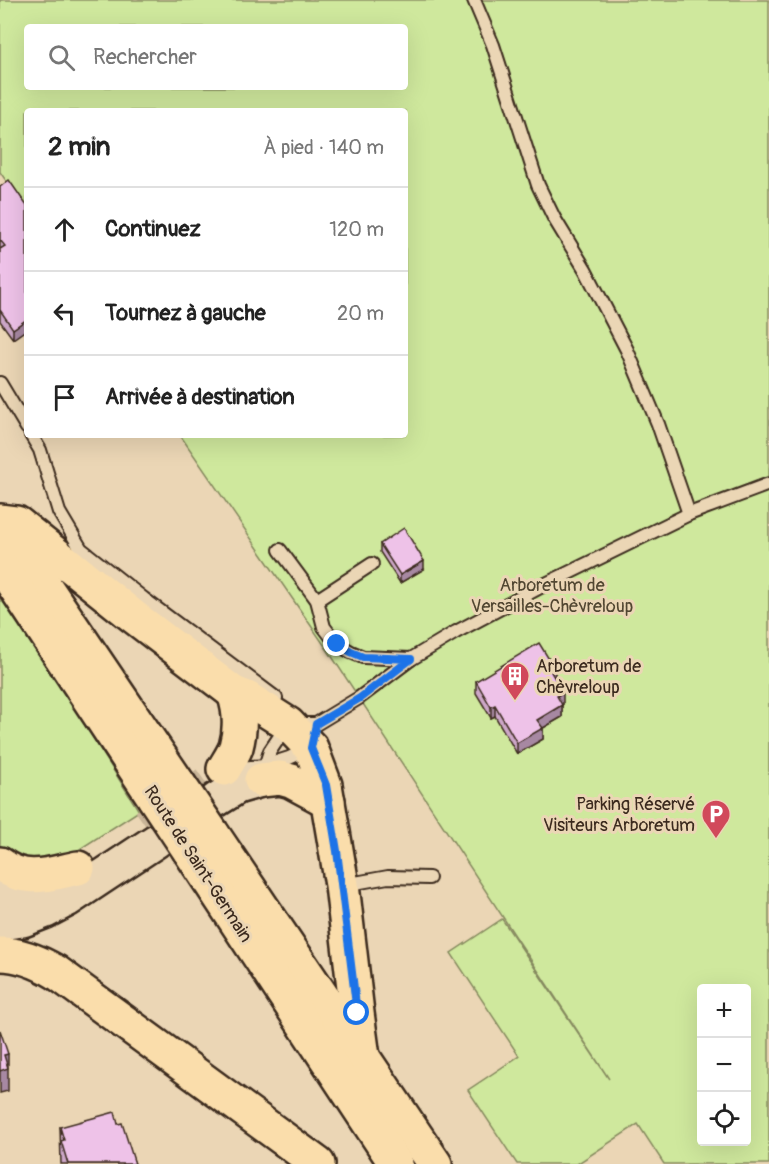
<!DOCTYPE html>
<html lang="fr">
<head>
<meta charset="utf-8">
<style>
	:root { --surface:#fff; --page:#f2f2f2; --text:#222; --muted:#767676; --line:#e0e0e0 }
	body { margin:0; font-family:Pangolin,sans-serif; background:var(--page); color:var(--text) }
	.controls { position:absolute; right:18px; bottom:18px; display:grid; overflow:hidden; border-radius:6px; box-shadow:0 6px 24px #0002 }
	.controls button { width:54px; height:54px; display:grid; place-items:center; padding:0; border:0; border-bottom:2px solid var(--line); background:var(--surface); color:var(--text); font:30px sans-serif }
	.stop { position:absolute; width:18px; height:18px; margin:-14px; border:4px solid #1a73e8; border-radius:50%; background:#fff }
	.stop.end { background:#1a73e8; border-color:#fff; box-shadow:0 2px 6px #0008 }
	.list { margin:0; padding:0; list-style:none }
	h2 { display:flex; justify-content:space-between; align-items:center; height:78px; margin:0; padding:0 24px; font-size:26px }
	h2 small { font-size:20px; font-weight:400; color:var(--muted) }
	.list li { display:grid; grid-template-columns:39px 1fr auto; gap:18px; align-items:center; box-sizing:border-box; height:84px; padding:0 24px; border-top:2px solid var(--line) }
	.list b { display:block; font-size:22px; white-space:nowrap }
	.list em { font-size:20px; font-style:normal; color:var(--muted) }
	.icon { flex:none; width:33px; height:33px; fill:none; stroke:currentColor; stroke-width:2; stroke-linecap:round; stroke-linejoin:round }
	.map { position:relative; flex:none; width:769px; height:1164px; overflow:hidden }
	.search { position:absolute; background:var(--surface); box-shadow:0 6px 24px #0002; left:24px; top:24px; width:384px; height:66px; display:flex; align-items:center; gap:15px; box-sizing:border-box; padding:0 21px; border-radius:6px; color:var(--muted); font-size:22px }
	.panel { position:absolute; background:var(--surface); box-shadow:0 6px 24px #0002; left:24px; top:108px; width:384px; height:330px; border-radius:6px }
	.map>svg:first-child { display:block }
</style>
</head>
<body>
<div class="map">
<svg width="769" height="1164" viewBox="0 0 769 1164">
	<rect width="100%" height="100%" fill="#ebd6b5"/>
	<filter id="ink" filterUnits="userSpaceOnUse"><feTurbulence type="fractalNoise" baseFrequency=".0167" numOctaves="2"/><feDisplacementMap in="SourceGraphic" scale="12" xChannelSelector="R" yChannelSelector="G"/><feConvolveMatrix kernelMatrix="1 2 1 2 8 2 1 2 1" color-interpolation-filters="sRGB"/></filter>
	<g filter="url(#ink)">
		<g fill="#cfe89d" stroke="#85895e" stroke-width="1.5" fill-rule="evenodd">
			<path d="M0,0h769v1164h-105l-26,-40 -61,40h-60l-49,-74 51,-34 -68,-103 51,-34 107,160 -280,-427 -149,-217h225v-324h-378v100l-27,-39zM27,27h378v60h-378zM702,988h44v154h-44z"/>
			<path d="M0,590l139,221 -73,47 -31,7 -35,-14z"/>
		</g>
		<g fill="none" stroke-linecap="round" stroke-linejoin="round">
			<path stroke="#c8b497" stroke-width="33" stroke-dasharray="33 16" stroke-linecap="butt" d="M145,825l61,-42"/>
			<g stroke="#3b2a1e" stroke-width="16">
				<g id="lane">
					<path d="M474,0l19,45 45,140 16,33 31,51 42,81 31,74 31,90"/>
					<path d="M0,383l27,45"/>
					<path d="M31,435l9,15 19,62 22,37 63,50 132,99"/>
					<path d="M280,550l37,50 7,27 13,17 14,8 12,5 48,2"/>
					<path d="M317,600l55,-36"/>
					<path d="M228,769l36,-3 25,-8 20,-9"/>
					<path d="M261,779l9,-28 18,-27h28l43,-26 52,-39 45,-27 90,-48 143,-70 80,-30"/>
					<path d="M344,885l44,-8 41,1"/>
				</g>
			</g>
			<g stroke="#3b2a1e" stroke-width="38">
				<g id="secondary">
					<path d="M216,800l21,-13 24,-7"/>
					<path d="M0,892l27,3 25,-6 14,-11"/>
					<path d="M0,923l23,-3 23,-9 21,-11 89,-59"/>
				</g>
			</g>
			<g stroke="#3b2a1e" stroke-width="38">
				<g id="primary">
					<path d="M1,521l16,2 116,93 101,77 13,5 41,26 23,24 14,37 17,100 15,128 6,44"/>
					<path d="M6,529l172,254"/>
					<path d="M0,564l155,235"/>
					<path d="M224,769c4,-7 9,-14 12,-22 5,-18 4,-37 -2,-54"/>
					<path d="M261,780l19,-2 11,3 37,20"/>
					<path d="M212,833l223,331"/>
					<path d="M189,850l207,314"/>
					<path d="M0,864c26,20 49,10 78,4"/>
					<path d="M0,954c21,0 39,8 56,18l262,192"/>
				</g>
			</g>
			<use href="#lane" stroke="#ebd6b5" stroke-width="12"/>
			<use href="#secondary" stroke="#ebd6b5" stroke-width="33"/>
			<use href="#primary" stroke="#faddab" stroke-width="33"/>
			<g stroke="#3b2a1e" stroke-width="38" stroke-linecap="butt">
				<g id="primary-bridge">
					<path d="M178,783l34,50"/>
					<path d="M155,799l34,51"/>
				</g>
			</g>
			<use href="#primary-bridge" stroke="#faddab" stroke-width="33"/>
		</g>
		<g fill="#cda7c8" stroke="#3b2a1e" stroke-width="1.5">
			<path d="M0,187l27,19 -14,133 -13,-18z"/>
			<path d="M380,544l44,25 -24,14 -20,-31z"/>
			<path d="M555,678l8,26 -1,1v12l-19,11v11l-26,15 -22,-38 -4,2 -15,-25v-12z"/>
			<path d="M118,1124l17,40h-74l-1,-37z"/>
		</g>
		<g fill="#a788a2" stroke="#3b2a1e" stroke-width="1.5">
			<path d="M27,319v10l-14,10v-10z"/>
			<path d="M424,561v8l-24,14v-8z"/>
			<path d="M555,669v12l-4,-9z"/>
			<path d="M563,692v12l-6,4v-12z"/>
			<path d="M495,705v11l-4,2v-11z"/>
			<path d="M562,705v12l-19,11v11l-26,15v-11l20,-23z"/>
			<path d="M8,1054v37l-8,2v-22l4,-16z"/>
		</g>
		<g fill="#eec2e8" stroke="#3b2a1e" stroke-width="1.5">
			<path d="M9,180l18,26v113l-14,10 -13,-19v-61l5,-3 -5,-6v-53z"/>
			<path d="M404,528l20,33 -24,14 -20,-31z"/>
			<path d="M539,643l16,26 -4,3 12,20 -6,4 5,9 -25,15 6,8 -26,15 -22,-38 -4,2 -15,-26z"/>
			<path d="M0,1030l8,24 -4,1 4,13 -8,3z"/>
			<path d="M115,1112l3,12 4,-1 13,41h-67l-7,-23 3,-1 -4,-13z"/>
		</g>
	</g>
	<g fill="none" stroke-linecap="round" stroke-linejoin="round" filter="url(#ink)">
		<path stroke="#1a73e8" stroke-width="8" d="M337,644l14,8 12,5 48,2 -51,39 -44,26 -5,24 15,37 11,66 20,162"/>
	</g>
	<defs>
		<g id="building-pin" transform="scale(1.5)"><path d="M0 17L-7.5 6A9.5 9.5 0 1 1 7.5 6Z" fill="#d1495b" stroke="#ebd6b5"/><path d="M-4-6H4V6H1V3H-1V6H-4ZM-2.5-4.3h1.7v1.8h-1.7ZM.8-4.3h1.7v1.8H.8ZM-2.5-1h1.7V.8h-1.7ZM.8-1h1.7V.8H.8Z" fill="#fff"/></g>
		<g id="parking-pin" transform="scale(1.5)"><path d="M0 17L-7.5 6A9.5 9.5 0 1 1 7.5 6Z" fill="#d1495b" stroke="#ebd6b5"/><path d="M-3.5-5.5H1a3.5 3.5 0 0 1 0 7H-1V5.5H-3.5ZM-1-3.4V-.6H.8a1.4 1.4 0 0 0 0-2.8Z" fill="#fff"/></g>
	</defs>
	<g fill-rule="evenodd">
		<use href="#building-pin" x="515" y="676"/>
		<use href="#parking-pin" x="716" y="814"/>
	</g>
	<g text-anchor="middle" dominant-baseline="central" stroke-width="6" stroke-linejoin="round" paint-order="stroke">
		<g font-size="18" fill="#514631" stroke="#ebd6b5">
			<text x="552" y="585">Arboretum de<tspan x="552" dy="21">Versailles-Chèvreloup</tspan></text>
		</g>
		<g font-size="18" fill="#3b2a1e" stroke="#ebd6b5" text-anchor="start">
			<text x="536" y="666">Arboretum de<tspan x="536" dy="21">Chèvreloup</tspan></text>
			<text x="695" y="804" text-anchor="end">Parking Réservé<tspan x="695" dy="21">Visiteurs Arboretum</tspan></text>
		</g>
		<g font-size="18" fill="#3b2a1e" stroke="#ebd6b5">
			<text transform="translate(198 864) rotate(57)">Route de Saint-Germain</text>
		</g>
	</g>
</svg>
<div class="controls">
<button>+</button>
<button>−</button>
<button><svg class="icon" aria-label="locate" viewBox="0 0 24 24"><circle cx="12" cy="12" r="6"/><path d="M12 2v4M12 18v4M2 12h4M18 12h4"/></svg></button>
</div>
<div class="stop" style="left:357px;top:1013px"></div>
<div class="stop end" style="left:337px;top:644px"></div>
<div class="search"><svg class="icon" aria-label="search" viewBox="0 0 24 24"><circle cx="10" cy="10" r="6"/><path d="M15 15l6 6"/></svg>Rechercher</div>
<section class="panel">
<h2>2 min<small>À pied · 140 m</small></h2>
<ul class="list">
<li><svg class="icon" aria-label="ahead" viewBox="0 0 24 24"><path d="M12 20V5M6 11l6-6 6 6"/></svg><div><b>Continuez</b></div><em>120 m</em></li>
<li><svg class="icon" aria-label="left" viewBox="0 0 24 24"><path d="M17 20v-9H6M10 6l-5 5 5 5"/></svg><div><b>Tournez à gauche</b></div><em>20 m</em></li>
<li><svg class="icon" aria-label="arrive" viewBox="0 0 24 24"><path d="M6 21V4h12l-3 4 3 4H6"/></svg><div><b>Arrivée à destination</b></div></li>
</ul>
</section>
</div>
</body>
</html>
